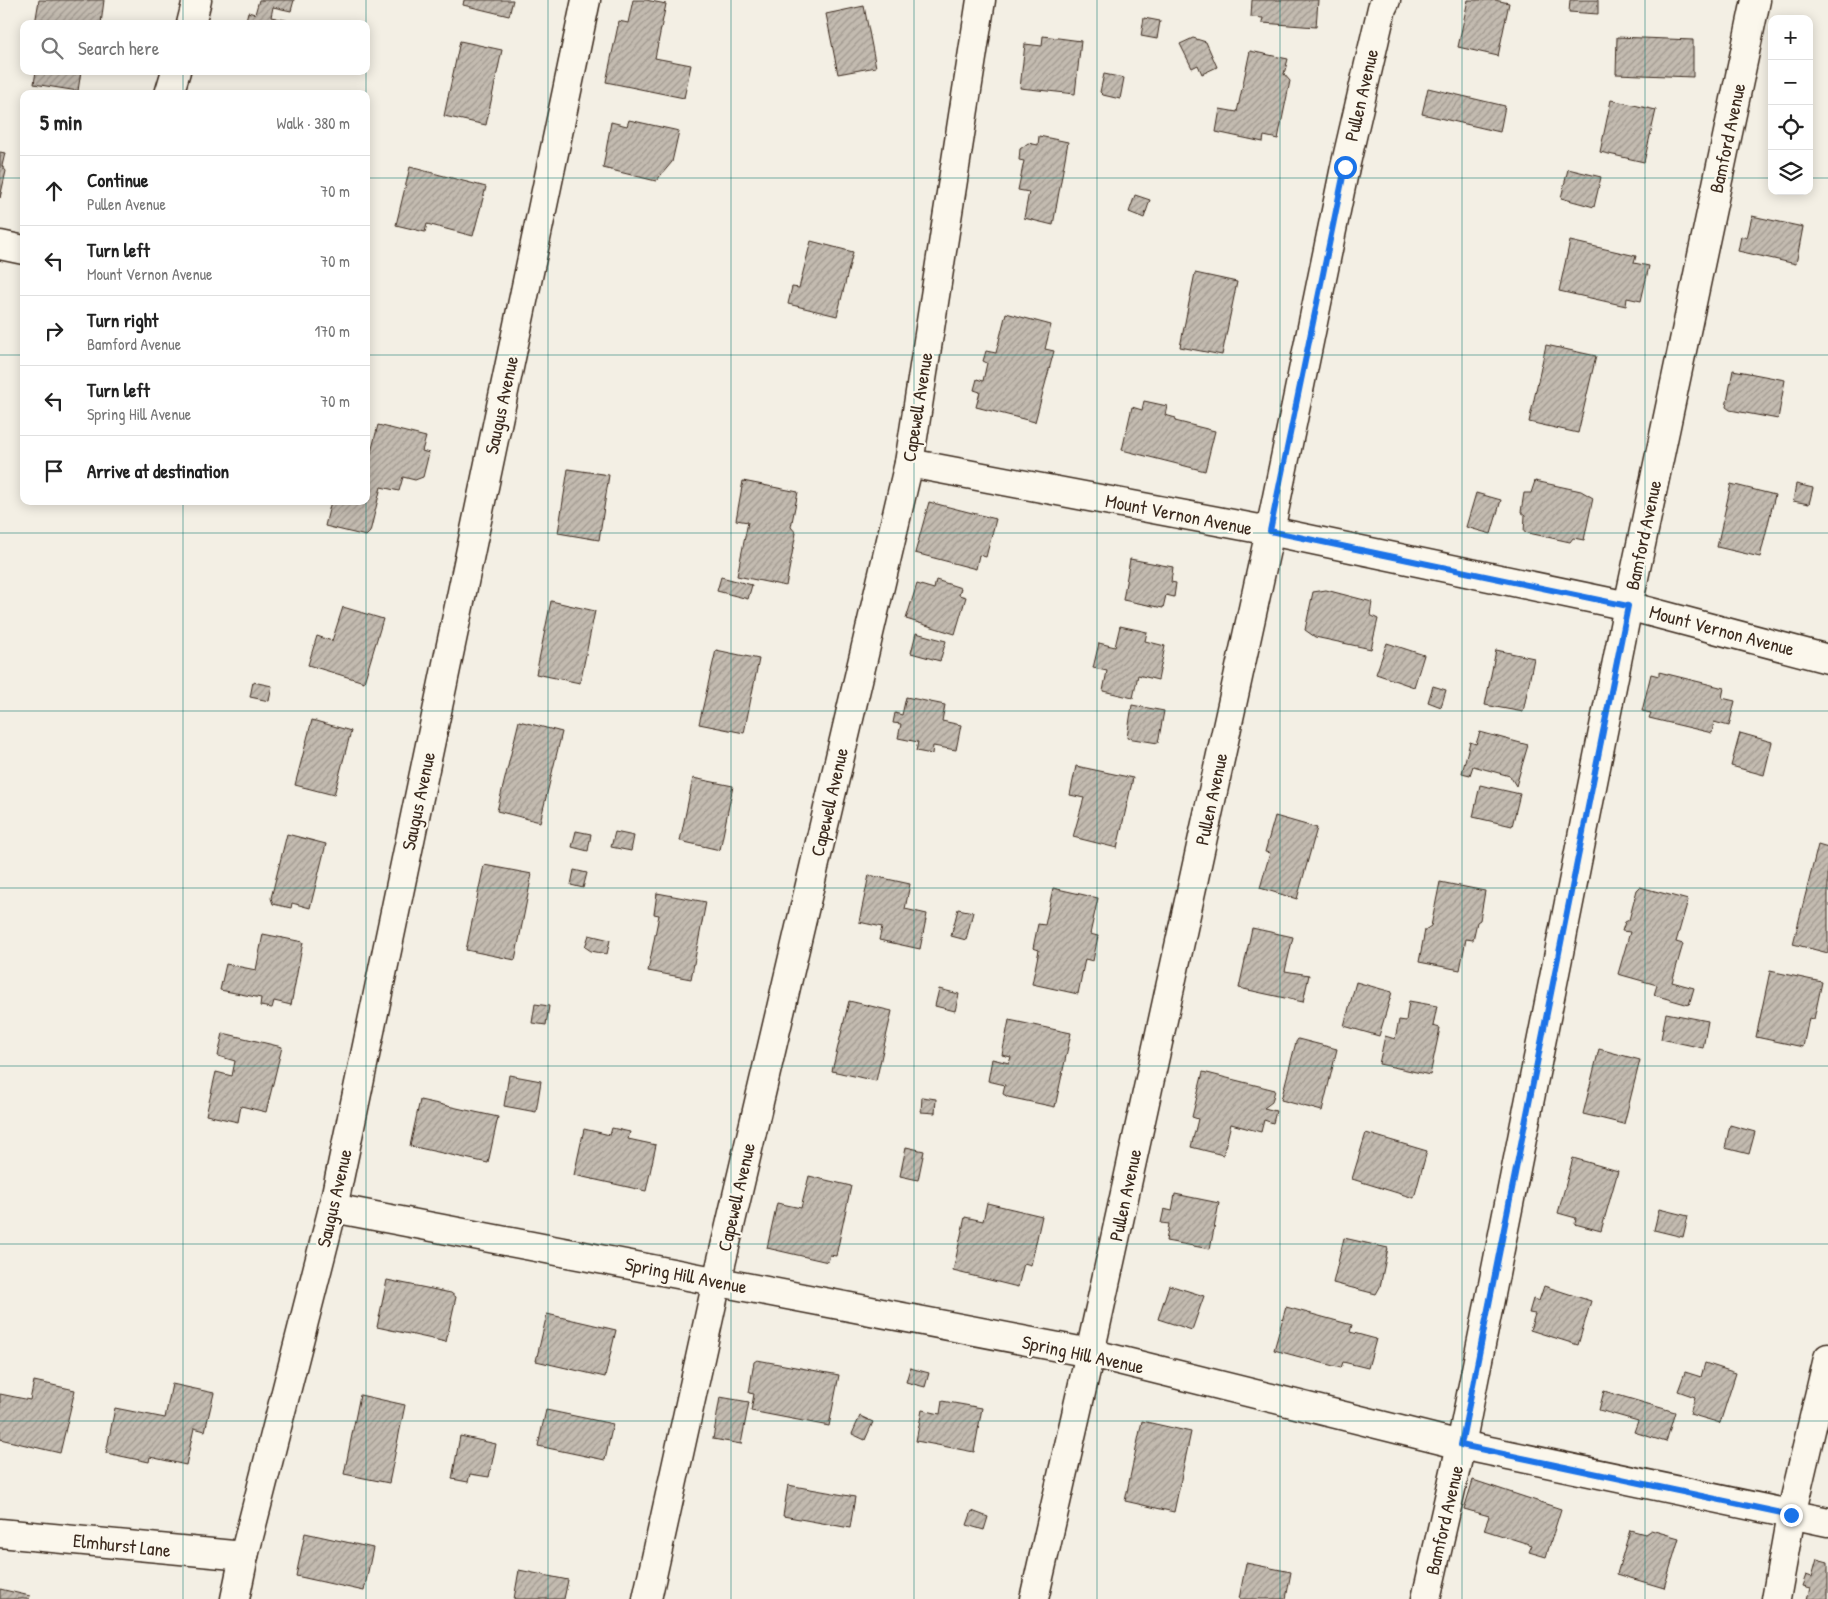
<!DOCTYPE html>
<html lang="en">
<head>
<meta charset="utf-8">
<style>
	:root { --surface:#fff; --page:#f6f6f6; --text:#222; --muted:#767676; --line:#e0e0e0 }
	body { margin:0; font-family:"Patrick Hand",sans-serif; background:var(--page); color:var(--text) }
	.controls { position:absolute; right:15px; top:15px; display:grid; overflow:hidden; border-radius:10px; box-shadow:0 2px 12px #0003 }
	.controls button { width:45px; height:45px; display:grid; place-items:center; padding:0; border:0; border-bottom:1px solid var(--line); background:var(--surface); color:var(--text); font:25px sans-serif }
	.stop { position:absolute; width:15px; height:15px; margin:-11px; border:4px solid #1a73e8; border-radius:50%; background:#fff }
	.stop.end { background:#1a73e8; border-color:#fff; box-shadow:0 1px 5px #0008 }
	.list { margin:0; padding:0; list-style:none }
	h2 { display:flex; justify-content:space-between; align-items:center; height:65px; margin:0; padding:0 20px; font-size:21px }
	h2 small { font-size:16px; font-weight:400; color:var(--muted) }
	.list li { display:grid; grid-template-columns:32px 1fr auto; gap:15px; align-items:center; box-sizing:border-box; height:70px; padding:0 20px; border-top:1px solid var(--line) }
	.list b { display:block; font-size:19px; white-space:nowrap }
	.list p { margin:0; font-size:16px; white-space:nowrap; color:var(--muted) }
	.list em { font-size:16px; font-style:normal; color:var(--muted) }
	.icon { flex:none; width:28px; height:28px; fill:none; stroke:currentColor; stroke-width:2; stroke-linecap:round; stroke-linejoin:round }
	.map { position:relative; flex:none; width:1828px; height:1599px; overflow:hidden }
	.search { position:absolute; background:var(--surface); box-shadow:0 2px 12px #0003; left:20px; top:20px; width:350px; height:55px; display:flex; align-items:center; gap:12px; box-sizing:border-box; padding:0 18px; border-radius:10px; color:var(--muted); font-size:19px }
	.panel { position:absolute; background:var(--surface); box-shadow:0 2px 12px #0003; left:20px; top:90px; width:350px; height:415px; border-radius:10px }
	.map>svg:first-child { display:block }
</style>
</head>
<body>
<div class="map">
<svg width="1828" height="1599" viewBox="0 0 1828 1599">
	<defs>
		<pattern id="building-hatch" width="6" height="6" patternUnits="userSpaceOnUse" patternTransform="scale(1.25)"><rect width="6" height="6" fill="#c3bbb0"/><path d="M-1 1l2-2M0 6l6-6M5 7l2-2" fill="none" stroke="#a0988f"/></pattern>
	</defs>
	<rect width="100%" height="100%" fill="#f3efe4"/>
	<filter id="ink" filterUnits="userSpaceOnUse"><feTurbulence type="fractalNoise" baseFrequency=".02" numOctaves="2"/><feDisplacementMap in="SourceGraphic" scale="10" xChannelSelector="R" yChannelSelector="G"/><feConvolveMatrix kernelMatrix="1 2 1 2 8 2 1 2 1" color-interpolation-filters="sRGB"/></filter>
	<g filter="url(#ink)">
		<g fill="url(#building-hatch)" stroke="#3b2a1e">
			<path d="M39,0h65l-3,24h-66z"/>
			<path d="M259,0h35l-3,11 -18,-4 -2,10 19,4 -1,3h-44l3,-12 7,2z"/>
			<path d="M464,0h49l-4,16 -46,-11z"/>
			<path d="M633,0h13l20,4 -11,54 36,7 -7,33 -78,-16 13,-61 9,2z"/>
			<path d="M1252,0h66l-2,27 -54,-4 1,-5 -12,-1z"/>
			<path d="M1468,0h27l14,3 -11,53 -40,-9z"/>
			<path d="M1570,0h28v14l-29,-2z"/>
			<path d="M864,6l12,61 -38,7 -12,-60z"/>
			<path d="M1144,18l16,3 -3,18 -16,-3z"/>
			<path d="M1043,36l38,5 -6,53 -55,-6 5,-44 17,2z"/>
			<path d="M1617,37l76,3v37l-77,-3z"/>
			<path d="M1193,38l13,4 11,25 -15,7 -4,-9 -6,3 -12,-24z"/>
			<path d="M460,41l42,9 -16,75 -42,-9z"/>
			<path d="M1250,51l38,8 -4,15 6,7 -12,58 -14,-3 -1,6 -47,-10 4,-23 17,3z"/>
			<path d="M36,71h45l-3,20 -44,-7z"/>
			<path d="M1104,74l20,4 -4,21 -17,-4 -3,-3z"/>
			<path d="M1428,88l77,18 -5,26 -78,-18z"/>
			<path d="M1611,100l45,10 -12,52 -44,-10z"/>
			<path d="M629,120l50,11 -7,31 -16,19 -53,-13 8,-46 16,4z"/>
			<path d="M1039,136l29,6 -15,83 -29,-7 5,-26 -11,-2 6,-29 -5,-1 1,-11 8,-6 10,2z"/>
			<path d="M0,152l5,1 -3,13 4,5 -6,27z"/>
			<path d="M410,167l76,20 -13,49 -46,-12 -2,8 -29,-7z"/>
			<path d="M1568,169l33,8 -7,30 -33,-9z"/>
			<path d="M1135,195l15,5 -6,18 -15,-6z"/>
			<path d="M1752,216l51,11 -7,37 -58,-13 3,-15 6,2z"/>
			<path d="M811,241l42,11 -16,64 -49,-12 4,-17 7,1z"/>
			<path d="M1570,241l66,15 -2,7 15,3 -8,35 -14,-3 -1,8 -67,-15z"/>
			<path d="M1195,273l42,9 -15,73 -42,-8z"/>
			<path d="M1006,313l45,12 -6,24 9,2 -19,71 -59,-15 4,-15 -6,-2 3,-11 6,2 4,-18 -4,-2 3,-10 10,2z"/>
			<path d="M1546,345l50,11 -18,77 -49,-11z"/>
			<path d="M1733,370l52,10 -7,39 -48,-9 -4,-3z"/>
			<path d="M1144,401l23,5 -2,9 11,3 -1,3 40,10 -10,40 -83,-21 10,-43 10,3z"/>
			<path d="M378,425l48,12 -4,14 7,2 -6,24 -8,3 -12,-3 -4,14 -18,-4 -11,45 -4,4 -41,-10 6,-25h35v-29z"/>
			<path d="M568,469l41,6 -10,65 -41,-7z"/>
			<path d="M743,481l55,11 -7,35 5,6 -10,53 -49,-10 11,-54 -12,-2z"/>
			<path d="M1535,481l46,10 12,7 -9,42 -11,-2 -3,4 -46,-10 1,-17 -4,-3 3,-19h7z"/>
			<path d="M1731,484l44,11 -15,62 -43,-10z"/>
			<path d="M1796,484l17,4 -4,16 -16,-3z"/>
			<path d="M1476,493l25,7 -10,34 -25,-7z"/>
			<path d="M929,502l67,17 -10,38 -7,-2 -3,14 -61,-16z"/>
			<path d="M1130,559l43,8 -2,15 5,1 -2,14 -8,-2 -3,13 -40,-8z"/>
			<path d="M721,577l31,8 -4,14 -31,-8z"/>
			<path d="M936,580l25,8 -2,7 7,2 -11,37 -49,-15 11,-35 17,5z"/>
			<path d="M1326,590l46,12 -2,13 8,4 -7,30 -56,-12 -10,-7 8,-38z"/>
			<path d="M551,601l44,10 -15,72 -44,-9z"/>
			<path d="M343,607l40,12 -19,63 -56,-17 9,-29 15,5z"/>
			<path d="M1120,626l27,6 -2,9 20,5 -7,34 -20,-5 -5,23 -30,-7 4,-20 -14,-3 6,-25 16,4z"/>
			<path d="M916,633l30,8 -6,20 -29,-8z"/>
			<path d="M1387,643l37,12 -10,32 -38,-13z"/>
			<path d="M716,650l43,9 -15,74 -45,-9z"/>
			<path d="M1496,650l38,8 -11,54 -38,-7z"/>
			<path d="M1659,672l65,16 -2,10 13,3 -6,25 -15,-4 -2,11 -63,-15 2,-5 -9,-2 9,-37 8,2z"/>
			<path d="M253,682l19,4 -3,15 -19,-4z"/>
			<path d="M1433,686l13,4 -5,17 -13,-5z"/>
			<path d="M906,697l39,8 -3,16 19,4 -5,25 -23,-4 -1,8 -16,-3 2,-9 -20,-4 3,-14 -8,-1 2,-10 7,2z"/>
			<path d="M1132,705l32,6 -6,32 -31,-5z"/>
			<path d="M312,720l39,11 -17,64 -39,-10z"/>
			<path d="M519,721l43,11 -22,90 -43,-11z"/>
			<path d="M1480,732l48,13 -12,41 -6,-10 -37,-10 -3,9 -8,-2 8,-31 6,2z"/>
			<path d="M1740,733l32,9 -8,33 -33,-9z"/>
			<path d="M1076,766l57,12 -16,70 -44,-11 11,-39 -14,-3z"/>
			<path d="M693,778l40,8 -13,64 -40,-9z"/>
			<path d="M1480,785l40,9 -8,32 -39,-9z"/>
			<path d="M1275,816l42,12 -20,71 -37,-11 10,-35 -5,-1z"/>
			<path d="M576,831l15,3 -3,17 -16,-4z"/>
			<path d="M615,832l19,4 -3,15 -20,-4z"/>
			<path d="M287,834l39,10 -16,64 -18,-5 -1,5 -18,-4 -2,-6z"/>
			<path d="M1818,845l10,3v105l-35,-9z"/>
			<path d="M484,865l48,9 -17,86 -49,-10z"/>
			<path d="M574,870l13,3 -4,15 -12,-3z"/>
			<path d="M869,875l41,9 -5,25 22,5 -7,35 -41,-9 3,-13 -23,-5z"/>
			<path d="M1440,882l45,9 -5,29 -3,2 -4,18 -7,-1 -6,31 -41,-8 6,-32 6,-4z"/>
			<path d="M1640,887l48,13 -12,42 7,2 -11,38 22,6 -5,17 -35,-10 3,-10 -39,-11 12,-42 -8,-1 3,-9 4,-2 8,-30z"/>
			<path d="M1053,888l45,10 -8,36 8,2 -5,25 -8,-2 -7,35 -46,-10 7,-34 -6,-2 5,-24 7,1z"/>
			<path d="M657,893l49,9 -15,77 -43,-8 11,-56 -5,-1z"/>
			<path d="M958,909l15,3 -7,28 -15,-4z"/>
			<path d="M1252,928l41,9 -8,34 24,4 -6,27 -64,-14z"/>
			<path d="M263,934l40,8 -12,63 -17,-4 -2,7 -12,-2 1,-8 -41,-8 6,-26 30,6z"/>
			<path d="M589,935l21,5 -3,14 -16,-3 -6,-4z"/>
			<path d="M1770,971l52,11 -8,37 -5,-1 -6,29 -47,-10z"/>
			<path d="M1356,982l36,10 -13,44 -35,-10z"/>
			<path d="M939,989l20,5 -4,17 -20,-5z"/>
			<path d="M849,1001l43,10 -16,70 -44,-10z"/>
			<path d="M1409,1001l28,5 -4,20 7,2 -10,47 -51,-11 6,-28 10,3 4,-19 7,1z"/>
			<path d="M535,1004l14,2 -3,19 -14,-2z"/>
			<path d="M1666,1013l42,8 -5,27 -42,-9z"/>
			<path d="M1009,1020l62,13 -16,74 -47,-10 -5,-3 2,-9 -17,-4 4,-22 17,4 2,-6 -9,-2z"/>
			<path d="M223,1033l59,14 -16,65 -25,-6 -3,16 -32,-7 10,-43 16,4 3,-15 -17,-5z"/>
			<path d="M1298,1039l39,10 -15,62 -41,-11 15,-58z"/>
			<path d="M1599,1049l41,11 -16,64 -41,-10z"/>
			<path d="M1203,1072l72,18 -3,12 -8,6 12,3 -3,12 -9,-3 -3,12 -30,-8 -8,31 -32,-8 7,-28 -6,-2z"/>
			<path d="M509,1075l32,6 -5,31 -32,-6z"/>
			<path d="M922,1097l14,2 -1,14 -14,-1z"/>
			<path d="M420,1100l78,17 -10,46 -78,-17z"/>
			<path d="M1730,1125l25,7 -6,22 -24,-6z"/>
			<path d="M612,1128l18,4 -2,7 28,6 -10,46 -72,-16 10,-46 26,6z"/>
			<path d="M1366,1133l61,18 -13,47 -62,-19z"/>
			<path d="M906,1147l18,4 -6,29 -18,-4z"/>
			<path d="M1573,1158l45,13 -17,60 -26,-7 1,-6 -18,-5z"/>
			<path d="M809,1176l42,10 -15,70 -6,-1 -2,7 -61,-14 10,-45 24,5z"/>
			<path d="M1175,1194l44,9 -9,46 -44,-8 3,-17 -8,-1 3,-14 8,2z"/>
			<path d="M987,1203l55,13 -11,49 -7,-2 -6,24 -65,-16 12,-54 18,4z"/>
			<path d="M1659,1209l29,7 -5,21 -29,-7z"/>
			<path d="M1344,1238l44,10 -8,39 -4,7 -43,-11z"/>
			<path d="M387,1280l64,13 5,4 -10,45 -69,-15z"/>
			<path d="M1169,1285l35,11 -12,34 -34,-11z"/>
			<path d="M1544,1286l47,15 -13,44 -48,-15 5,-16 -6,-1 4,-14 6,2z"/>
			<path d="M1286,1307l66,18 -2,7 26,7 -8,29 -25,-6 -2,6 -67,-18z"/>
			<path d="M547,1314l69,16 -11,47 -69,-16z"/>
			<path d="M757,1360l82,15 -10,51 -78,-15 3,-17 -5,-1 5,-31z"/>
			<path d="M1705,1363l31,10 -16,50 -30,-9 5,-17 -17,-6 7,-19 16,5z"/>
			<path d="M910,1368l19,5 -4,14 -19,-5z"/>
			<path d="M34,1381l41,9 -15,63 -60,-14v-45l30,6z"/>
			<path d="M172,1384l42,9 -9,38 -11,-3 -8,37 -36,-8 -1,5 -43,-9 9,-45 50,10z"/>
			<path d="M1604,1391l71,21 -9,30 -32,-10 4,-11 -39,-11z"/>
			<path d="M360,1395l45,10 -16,78 -45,-9z"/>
			<path d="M720,1397l29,5 -8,42 -28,-5z"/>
			<path d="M942,1401l40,7 -8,44 -58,-11 6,-31 18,4z"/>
			<path d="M546,1410l67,14 -8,36 -67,-14z"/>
			<path d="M860,1416l13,6 -8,18 -13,-6z"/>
			<path d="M1142,1421l49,11 -17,80 -49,-11z"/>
			<path d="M460,1436l36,8 -7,33 -19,-3 -2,8 -16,-3z"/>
			<path d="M1473,1480l88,29 -15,48 -17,-5 3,-7 -48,-15 5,-14 -25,-7z"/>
			<path d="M788,1485l67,12 -5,31 -67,-12z"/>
			<path d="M972,1511l16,6 -4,13 -17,-5z"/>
			<path d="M1630,1530l15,4 6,-4 28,8 -15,50 -47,-14z"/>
			<path d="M305,1533l68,15 -9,43 -68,-15z"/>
			<path d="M1817,1559l11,3v37h-21l3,-11 -8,-2 4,-11 6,2z"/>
			<path d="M1246,1563l45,9 -5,27h-47z"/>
			<path d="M519,1570l49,10 -4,19h-50z"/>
			<path d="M0,1589l30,7 -1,3h-29z"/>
		</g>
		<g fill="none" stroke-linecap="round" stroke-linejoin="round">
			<g stroke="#3b2a1e" stroke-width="31">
				<g id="minor">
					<path d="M191,24l6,-24"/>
					<path d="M169,94l7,-23"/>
					<path d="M0,245l24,5"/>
					<path d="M909,463l361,68 358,75 200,53"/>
					<path d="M333,1208l757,145 371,92 367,77"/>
					<path d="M0,1533l244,23"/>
					<path d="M235,1599l9,-43 89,-348 253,-1208"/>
					<path d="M647,1599l70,-318 192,-818 72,-463"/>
					<path d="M1034,1599l56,-246 180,-822 75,-364 37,-159 4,-8"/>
					<path d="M1426,1599l35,-154 167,-839 128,-606"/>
					<path d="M1776,1599l15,-84 37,-157"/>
				</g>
			</g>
			<use href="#minor" stroke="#fbf7ec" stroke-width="28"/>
		</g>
	</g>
	<g fill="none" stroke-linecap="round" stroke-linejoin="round" filter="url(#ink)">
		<path stroke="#1a73e8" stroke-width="6" d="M1345,167l-75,364 358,75 -167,839 330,70"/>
	</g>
	<path fill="none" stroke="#0f766e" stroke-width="1" stroke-opacity="0.55" d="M183,0v24M366,0v24M548,0v1599M731,0v1599M914,0v1599M1097,0v1599M1280,0v1599M1462,0v1599M1645,0v1599M183,71v23M366,71v23M0,178h24M366,178h1406M1809,178h19M0,355h24M366,355h1462M183,501v1098M366,501v1098M0,533h1828M0,711h1828M0,888h1828M0,1066h1828M0,1244h1828M0,1421h1828"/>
	<g text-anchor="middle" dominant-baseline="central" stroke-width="4.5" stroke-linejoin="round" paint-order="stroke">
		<g font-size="19" fill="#3b2a1e" stroke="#fbf7ec">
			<text transform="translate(1361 95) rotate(-77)">Pullen Avenue</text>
			<text transform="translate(1727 138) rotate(-78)">Bamford Avenue</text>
			<text transform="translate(501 405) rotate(-78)">Saugus Avenue</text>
			<text transform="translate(917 407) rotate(-81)">Capewell Avenue</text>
			<text transform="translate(1179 514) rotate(11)">Mount Vernon Avenue</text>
			<text transform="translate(1643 535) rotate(-78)">Bamford Avenue</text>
			<text transform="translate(1722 630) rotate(15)">Mount Vernon Avenue</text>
			<text transform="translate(1211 799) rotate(-78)">Pullen Avenue</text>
			<text transform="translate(418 801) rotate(-78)">Saugus Avenue</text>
			<text transform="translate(829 802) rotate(-77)">Capewell Avenue</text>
			<text transform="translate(1125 1195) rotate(-78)">Pullen Avenue</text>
			<text transform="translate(736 1197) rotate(-77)">Capewell Avenue</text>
			<text transform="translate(334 1198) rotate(-77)">Saugus Avenue</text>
			<text transform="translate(686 1275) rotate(11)">Spring Hill Avenue</text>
			<text transform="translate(1083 1354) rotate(12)">Spring Hill Avenue</text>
			<text transform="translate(1444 1520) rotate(-77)">Bamford Avenue</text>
			<text transform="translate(122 1545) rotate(6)">Elmhurst Lane</text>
		</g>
	</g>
</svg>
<div class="controls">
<button>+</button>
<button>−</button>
<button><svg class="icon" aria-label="locate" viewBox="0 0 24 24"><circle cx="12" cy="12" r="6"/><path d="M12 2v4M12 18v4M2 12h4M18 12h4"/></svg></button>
<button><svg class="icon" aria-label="layers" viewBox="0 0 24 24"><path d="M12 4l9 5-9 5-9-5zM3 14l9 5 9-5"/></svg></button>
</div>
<div class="stop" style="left:1345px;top:167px"></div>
<div class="stop end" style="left:1791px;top:1515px"></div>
<div class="search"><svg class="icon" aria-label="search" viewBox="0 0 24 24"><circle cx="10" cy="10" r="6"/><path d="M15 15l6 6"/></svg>Search here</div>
<section class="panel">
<h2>5 min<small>Walk · 380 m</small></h2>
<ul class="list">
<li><svg class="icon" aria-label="ahead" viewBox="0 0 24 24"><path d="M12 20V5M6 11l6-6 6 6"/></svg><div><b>Continue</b><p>Pullen Avenue</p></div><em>70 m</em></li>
<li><svg class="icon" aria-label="left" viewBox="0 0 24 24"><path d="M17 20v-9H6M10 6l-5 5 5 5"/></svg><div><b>Turn left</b><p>Mount Vernon Avenue</p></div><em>70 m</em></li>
<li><svg class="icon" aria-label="right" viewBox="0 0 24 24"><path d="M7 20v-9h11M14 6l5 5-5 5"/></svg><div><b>Turn right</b><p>Bamford Avenue</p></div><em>170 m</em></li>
<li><svg class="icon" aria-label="left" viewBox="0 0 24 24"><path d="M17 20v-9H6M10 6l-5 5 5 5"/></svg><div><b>Turn left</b><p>Spring Hill Avenue</p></div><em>70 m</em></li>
<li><svg class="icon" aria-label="arrive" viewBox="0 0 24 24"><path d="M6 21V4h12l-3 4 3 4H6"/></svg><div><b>Arrive at destination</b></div></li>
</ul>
</section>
</div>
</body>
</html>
